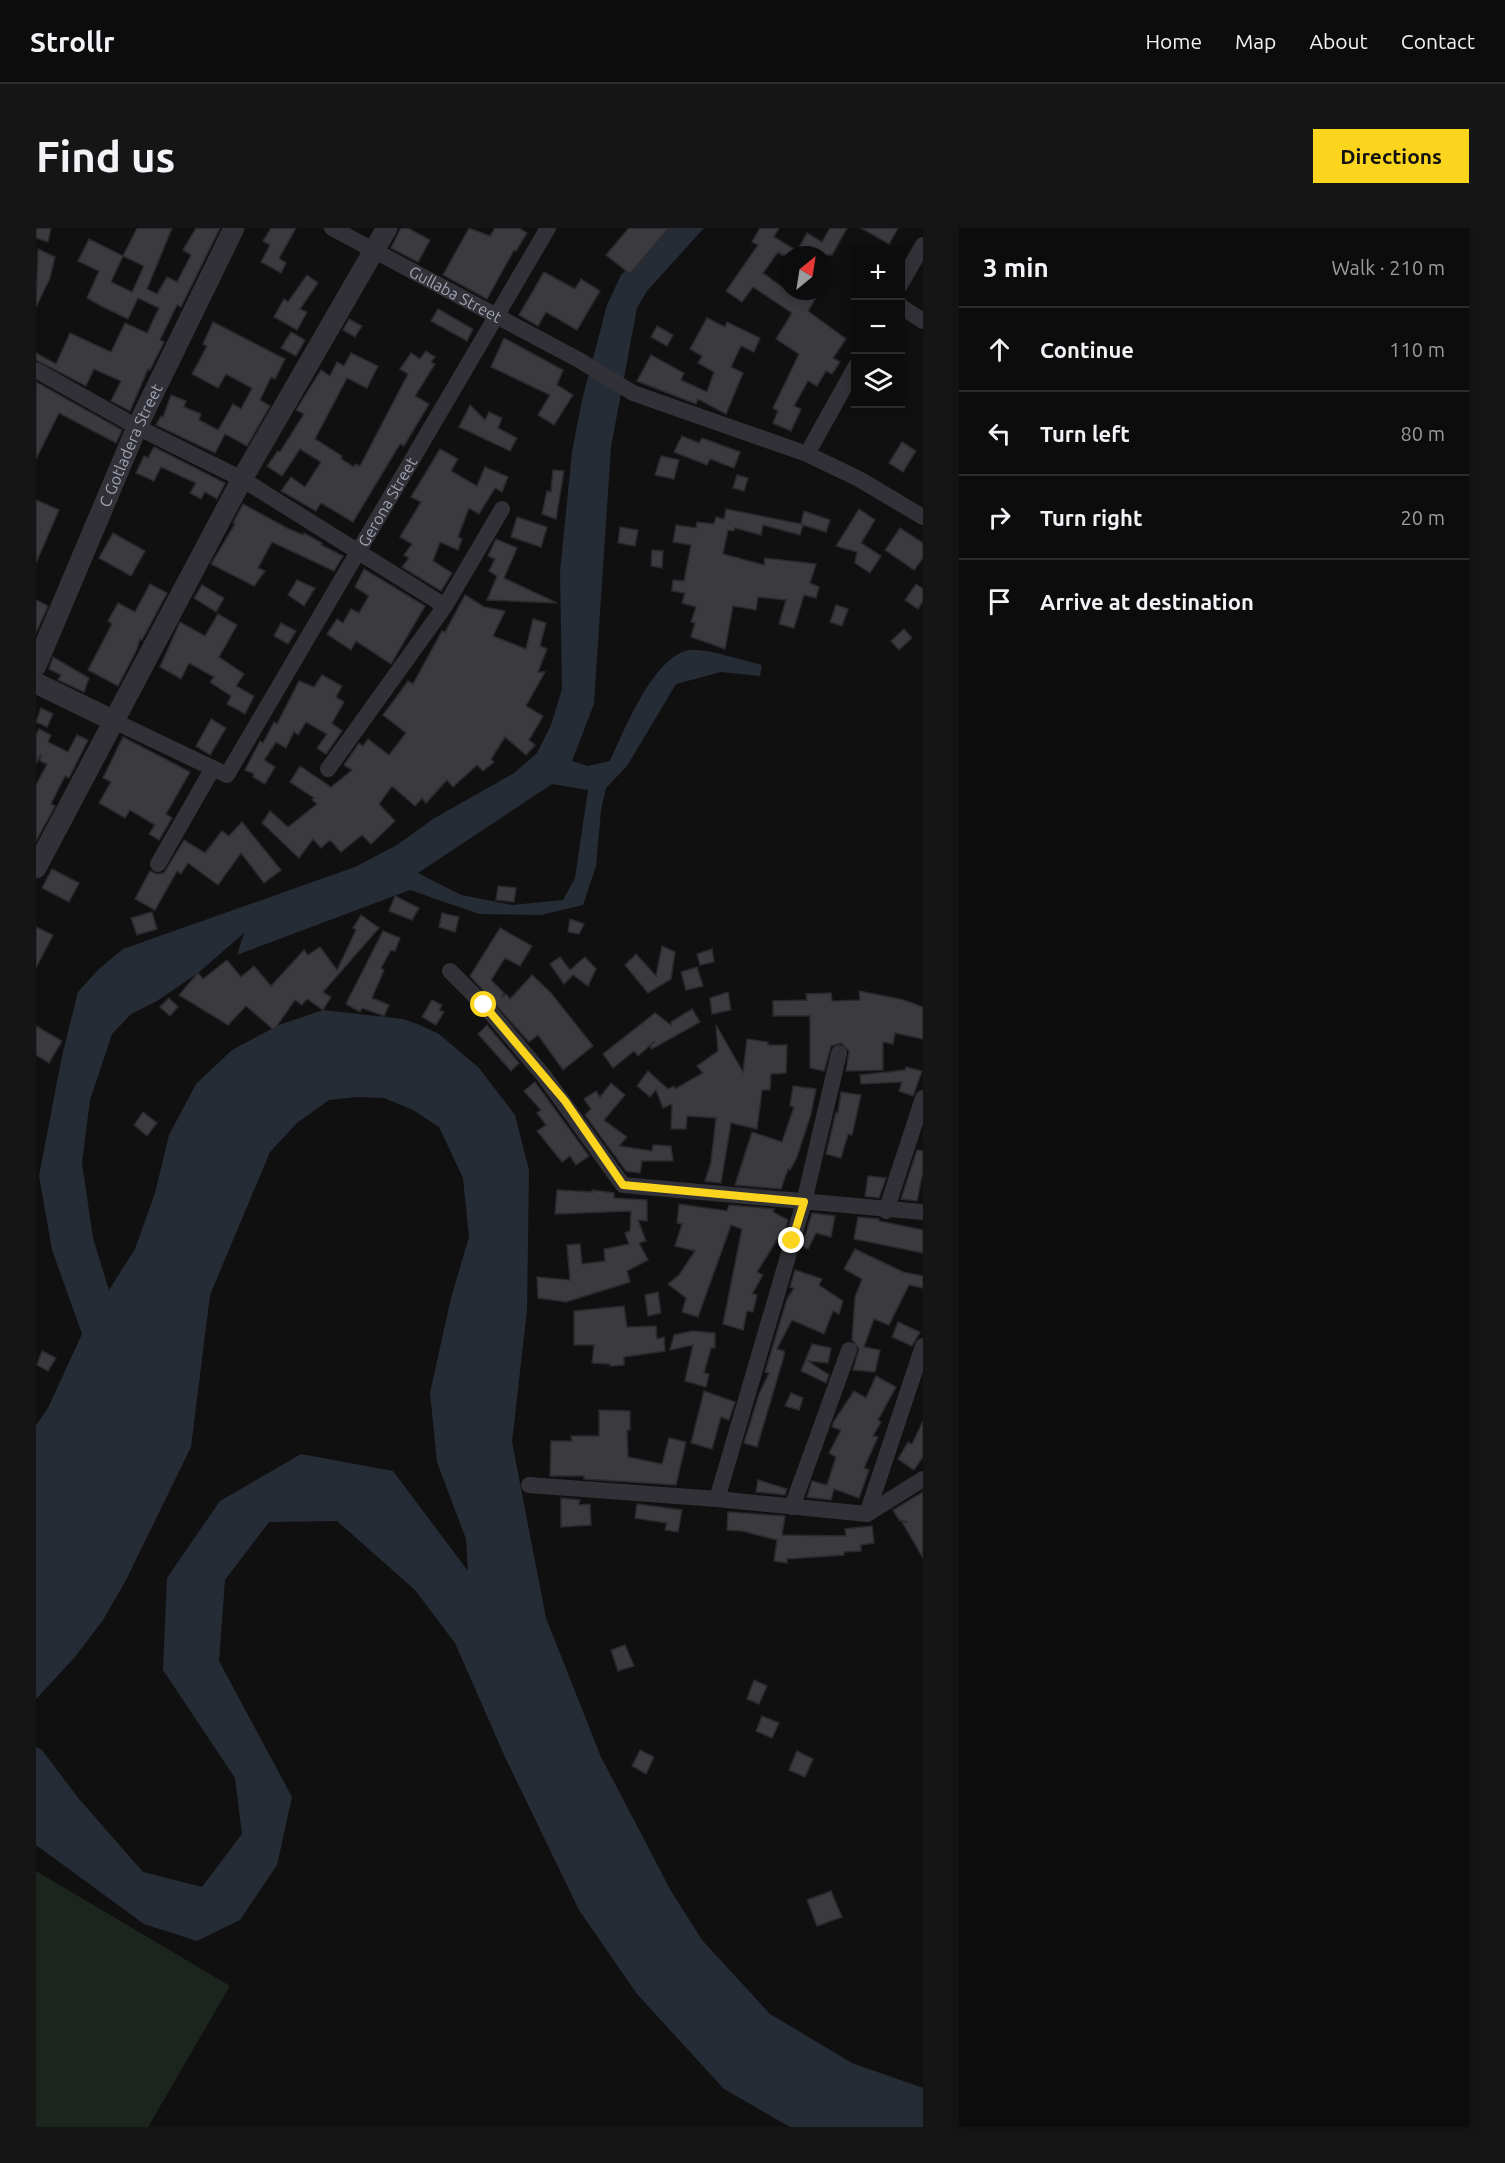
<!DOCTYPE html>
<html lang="en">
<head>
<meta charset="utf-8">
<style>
	:root { --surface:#0c0c0d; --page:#151516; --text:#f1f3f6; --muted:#9a9b9d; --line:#2c2c2e; --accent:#fbd41e }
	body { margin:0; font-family:Ubuntu,sans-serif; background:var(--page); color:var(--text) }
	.controls { position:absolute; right:18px; top:18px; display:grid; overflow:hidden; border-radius:0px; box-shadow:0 3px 9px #0003 }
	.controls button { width:54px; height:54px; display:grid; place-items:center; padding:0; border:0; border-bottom:2px solid var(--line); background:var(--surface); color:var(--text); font:30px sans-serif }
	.compass { position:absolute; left:743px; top:18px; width:54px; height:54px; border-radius:50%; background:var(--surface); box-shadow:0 3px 9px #0003; rotate:30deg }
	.stop { position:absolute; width:18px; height:18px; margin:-14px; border:4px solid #fbd41e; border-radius:50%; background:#fff }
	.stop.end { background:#fbd41e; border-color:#fff; box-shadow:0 2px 6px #0008 }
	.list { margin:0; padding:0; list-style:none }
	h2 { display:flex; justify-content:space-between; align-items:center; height:78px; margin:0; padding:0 24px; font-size:26px }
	h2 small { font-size:20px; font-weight:400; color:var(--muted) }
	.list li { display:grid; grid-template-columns:39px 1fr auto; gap:18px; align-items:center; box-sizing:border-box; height:84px; padding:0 24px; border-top:2px solid var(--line) }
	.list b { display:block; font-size:22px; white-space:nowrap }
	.list em { font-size:20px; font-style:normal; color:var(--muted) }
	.icon { flex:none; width:33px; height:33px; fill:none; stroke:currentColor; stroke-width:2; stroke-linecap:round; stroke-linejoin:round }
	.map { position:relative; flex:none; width:887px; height:1899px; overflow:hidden; border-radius:0px }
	header { display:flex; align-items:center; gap:36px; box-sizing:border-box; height:84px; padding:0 30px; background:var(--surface); border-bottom:2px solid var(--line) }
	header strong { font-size:28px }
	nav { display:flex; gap:33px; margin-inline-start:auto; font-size:21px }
	.intro { display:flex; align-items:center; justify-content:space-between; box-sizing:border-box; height:144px; padding:0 36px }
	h1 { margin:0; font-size:42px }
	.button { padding:15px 27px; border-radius:0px; background:var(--accent); color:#111; font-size:21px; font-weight:700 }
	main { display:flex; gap:36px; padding:0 36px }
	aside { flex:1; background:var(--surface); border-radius:0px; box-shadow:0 3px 9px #0003 }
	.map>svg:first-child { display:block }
</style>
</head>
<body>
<header>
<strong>Strollr</strong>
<nav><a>Home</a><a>Map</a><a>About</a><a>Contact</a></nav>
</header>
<div class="intro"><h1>Find us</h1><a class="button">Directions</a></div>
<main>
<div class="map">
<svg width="887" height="1899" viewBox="0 0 887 1899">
	<rect width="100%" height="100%" fill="#101011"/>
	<path fill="#1c241e" d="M0,1643l194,115 -82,141h-112z"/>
	<path fill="#262c35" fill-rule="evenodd" d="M633,0h35l-57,63 -10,17 -26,139 -17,257 -22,57 16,5 22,-5c14,-30 43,-104 79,-111 16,-2 56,11 73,15l-2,11 -39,-4 -45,12 -49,82 -21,22 -5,22 -5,56 -13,39 -42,10 -62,-1 -69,-24 -173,65 7,-22 -46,40 -41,28 -26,13 -19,20 -22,66 -8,63 11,75 16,52 26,-41 20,-56 14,-58 27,-51 36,-34 47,-25 44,-15 80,9 17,6 19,9 40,34 36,47 14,55 -2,140 -15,132 34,176 55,139 70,134 31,49 68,74 82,49 71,25v39h-133l-66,-38 -87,-95 -58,-84 -74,-153 -50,-114 -40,-53 -78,-69 -68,1 -44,58 -6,81 73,136 -15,68 -37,55 -43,21 -53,-17 -108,-79v-98l6,3 37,49 64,73 59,15 40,-53 -7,-56 -72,-108 4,-92 53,-77 81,-47 92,17 75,100 -2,-32 -29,-77 -7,-69 21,-95 18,-61 -6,-59 -24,-51 -26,-17 -29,-12 -27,-1 -28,3 -32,23 -27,29 -60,143 -19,152 -65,133 -23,40 -28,37 -39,42v-274l12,-17 34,-74 -30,-84 -13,-74 23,-120 16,-64 21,-23 24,-20 232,-82 42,-22 36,-26 81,-46 23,-20 14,-28 11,-36 -2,-117 12,-120 10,-52 25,-95 14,-30zM516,556l36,6 -13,88 -12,22 -51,5 -51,-10 -43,-22z"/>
	<g fill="#3a3a3f" stroke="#2a2a2e" stroke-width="1.5" fill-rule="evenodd">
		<path d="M0,0h15l-3,14 -12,-4z"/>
		<path d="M101,0h35l-25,61 10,5 10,-17 10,5 14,-27 -8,-5 13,-22h24l-39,79 -4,-2 -17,35 4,2 -14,28 -2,-1 -18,42 -19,-10 10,-20 -27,-12 -8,17 -50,-26v-7l20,11 14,-31 41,19 14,-29 22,10 12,-25 -21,-10 -10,21 -27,-13 -14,-8 12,-27 -21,-10 11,-22 34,17zM87,28l21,10 -12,26 -21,-10z"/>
		<path d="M235,0h25l-17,30 7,5 -5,10 -20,-11 9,-17 -7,-4z"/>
		<path d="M365,0h7l22,12 -12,22 -27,-14z"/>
		<path d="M433,0l21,8 5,-8h24l8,5 -11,18 -2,-1 -27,49 -44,-24z"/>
		<path d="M593,0h40l-39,46 -24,-19z"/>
		<path d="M724,0h19l-5,9 23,14 10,-18 15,9 8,-14h17l-15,27h-50l-4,-3 -15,21 25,18h32l-12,20 38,28 -13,19 7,4 -8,12 -6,-3 -9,15 -9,-5 -14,25 7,3 -10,22 -18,-8 5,-12 -5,-3 26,-54 -23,-15 16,-26 -39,-26 -11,15 -16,-11 32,-46 -6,-3z"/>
		<path d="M825,0h37l-9,16z"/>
		<path d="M2,21l17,8 -5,21 -14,29z"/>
		<path d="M508,44l31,17 6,-10 19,12 -23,39 -31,-18 -8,14 -19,-11z"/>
		<path d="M271,47l11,8 -18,26 7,3 -10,18 -23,-13 10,-18 4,3z"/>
		<path d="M402,81l35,20 -6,12 -36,-20z"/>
		<path d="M671,90l18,9 2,-5 33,16 -6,14 -13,-6 -10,21 12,6 -17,41 -28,-15 -2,5 -59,-23 14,-26 33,18 -3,7 26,12 7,-20 -16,-9 4,-7 -12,-7z"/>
		<path d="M313,91l13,7 -7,11 -12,-7z"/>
		<path d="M177,94l72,37 -10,20 -4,-2 -11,23 10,6 -23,40 -22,-12 -10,19 -59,-28 5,-9 2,1 8,-22 15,6 -2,6 17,7 -2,6 19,10 15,-26 8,5 11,-21 -26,-14 -8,14 -26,-14 15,-28 -4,-2z"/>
		<path d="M621,98l16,9 -6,11 -16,-9z"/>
		<path d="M255,104l14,8 -9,16 -15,-8z"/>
		<path d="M468,110l59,32 -6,15 16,10 -19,30 -16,-10 12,-20 -59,-28z"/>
		<path d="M390,123l9,6 -4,5 4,2 -20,32 14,8 -25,42 -4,-2 -47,78 -32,-19 -5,8 -35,-20 10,-14 14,10 16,-25 -21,-13 -18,27 -15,-10 11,-15 2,1 24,-38 -8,-4 25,-40 9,6 7,-14 7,4 7,-13 27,13 -11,22 -20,-10 -32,61 27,17 -1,3 13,8 1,-3 5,2 48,-92 -8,-5 11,-16 9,6z"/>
		<path d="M0,154l86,48 -6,13 -57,-30 -23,46z"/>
		<path d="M434,177l15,15 4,-8 13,6 -4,10 19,10 -7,13 -51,-24z"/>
		<path d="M646,208l17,7 3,-5 38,14 -6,16 -24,-9 -3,6 -33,-13z"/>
		<path d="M866,214l14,9 -13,21 -14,-9z"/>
		<path d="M118,219l71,36 -8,16 -12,-7 -4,7 -11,-6 6,-10 -35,-16 -7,14 -18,-8 8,-17 4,2z"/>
		<path d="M404,221l18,10 -7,12 26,15 8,-19 23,10 -6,15 -7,-4 -16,26 -10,-6 -11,29 4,2 -4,11 -18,-8 -7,19 19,12 -11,18 -39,-24 7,-9 -5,-3 8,-11 -12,-7 21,-35 -10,-5z"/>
		<path d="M625,228l18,4 -5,19 -19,-4z"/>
		<path d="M517,242l11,1 -8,48 -14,-5 5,-23 4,1z"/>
		<path d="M701,247l11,3 -4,13 -11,-3z"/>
		<path d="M0,272l23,10 -23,53z"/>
		<path d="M207,276l42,23 18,8 1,-2 18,10 -1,2 22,11 -9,15 -62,-29 -14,26 7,3 -11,15 -43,-22 24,-40 -2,-1z"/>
		<path d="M690,281l75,15 3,-13 26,9 -4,12 -23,-7 -3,10 -37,-10 -2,10 -26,-7 -1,3 -6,-1 -5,24 41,11 1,-7 51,6 -6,19 9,4 -3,11 -12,-3 -10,33 -15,-4 7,-24 -28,-3 -2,13 -23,-4 -8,43 -34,-12 4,-14 -4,-1 5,-15 -14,-4 3,-10 -13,-2 1,-11 11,1 7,-36 -18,-3 3,-17 20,3 1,-6 17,2 2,-7 8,2z"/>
		<path d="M823,281l16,11 -14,23 20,13 -11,17 -15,-10 2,-11 -21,-6z"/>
		<path d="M481,289l30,10 -6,20 -30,-10z"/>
		<path d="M584,299l18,3 -3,16 -17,-3z"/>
		<path d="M864,300l23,15v15l-9,12 -29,-20z"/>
		<path d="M77,305l32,18 -14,25 -32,-18z"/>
		<path d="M460,311l21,9 -13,30 53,25 -70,-3 10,-24 -8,-5 6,-12 -7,-3z"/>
		<path d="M616,322l11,1 -1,17 -11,-2z"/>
		<path d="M328,341l61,37 -34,58 -35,-23 -5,9 -24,-16 10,-15 6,4 8,-14 8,4 10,-17 -14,-9z"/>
		<path d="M261,352l18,8 -11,18 -16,-11z"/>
		<path d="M114,356l17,9 -25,47 -2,-1 -3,10 -19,37 -30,-16 24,-46 -4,-3 10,-18 17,9z"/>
		<path d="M880,356l7,5v12l-5,8 -13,-9z"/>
		<path d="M166,357l22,13 -8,14 -22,-14z"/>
		<path d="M429,367l19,12 21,4 -12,25 33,13 7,-30 13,4 -6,23 7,3 -9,23h7l-19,34 17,10 -14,24 6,5 -9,10 -21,-18 -14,22 3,3 -11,9 -6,-6 -24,22 -6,-7 -21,23 -4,-5 -7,8 -23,-20 -13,18 16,17 -24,23 -9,-9 -21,17 -11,-12 -9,8 -8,-9 -14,19 -37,-35 8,-12 18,16 29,-23 -5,-4 2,-2 -24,-16 10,-16 31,21 21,-17 -8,-5 15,-22 4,3 5,-7 21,16 17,-22 -23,-18 25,-34 5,3 29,-53 3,1z"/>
		<path d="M0,372l12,6 -12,27z"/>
		<path d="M800,377l12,4 -6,17 -12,-4z"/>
		<path d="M182,386l19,11 -18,32 25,17 -8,12 18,10 -9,18 -18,-10 4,-8 -21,-14 4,-5 -25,-14 -8,16 -21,-12 20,-45 25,14z"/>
		<path d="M245,395l15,8 -8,13 -14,-8z"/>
		<path d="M868,401l8,9 -13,12 -8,-9z"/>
		<path d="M17,429l36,21 -5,14 -26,-12 3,-5 -12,-6z"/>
		<path d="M286,447l20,11 -6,11 8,5 -12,21 10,8 -16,23 -9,-6 10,-14 -21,-12 -8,13 -4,-3 -8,16 -10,-6 -12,18 11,7 -10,17 -12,-7 1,-3 -9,-4 15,-29 3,2 11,-21 3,2 22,-43 15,6z"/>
		<path d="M5,480l12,6 -6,13 -11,-5z"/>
		<path d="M175,491l15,9 -16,27 -14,-9z"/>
		<path d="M3,501l12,6 -3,7 20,10 9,-17 11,5 -19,38 -4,-2 -14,28 4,2 -19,35v-56l11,-21 -7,-3 1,-7 -5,10v-29z"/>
		<path d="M87,509l67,35 -24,42 6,4 -13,22 -10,-6 6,-9 -25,-15 -5,8 -26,-15 12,-21 -8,-4z"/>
		<path d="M206,594l39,48 -17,13 -23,-30 -23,32 -30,-22 -7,11 -4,-3 -22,39 -20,-11 15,-28 7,3 7,-1 20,-33 21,13 17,-22 7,5z"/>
		<path d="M16,641l27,14 -10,19 -27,-14z"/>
		<path d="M462,658l18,2 -2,14 -18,-2z"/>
		<path d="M359,668l24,12 -7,12 -23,-9z"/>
		<path d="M116,684l5,17 -20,6 -6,-17z"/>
		<path d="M406,685l17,4 -4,15 -16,-5z"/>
		<path d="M325,687l18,13 -56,64 8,5 -8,13 -16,-11 -5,6 -7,-5 -21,30 -28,-24 -18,19 -49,-30 19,-22 5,6 24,-19 14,17 13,-11 17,20 33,-36 4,5 12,-8 17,23 19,-40 -3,-2z"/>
		<path d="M534,691l14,5 -5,10 -11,-2z"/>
		<path d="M0,699l17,8 -17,33z"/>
		<path d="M464,700l32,18 -12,20 -15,-8 -14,22 13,13 -3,5 5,-4 4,5 22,-24 19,18 42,53 -30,24 -25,-35 -9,7 -59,-66z"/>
		<path d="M347,703l17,7 -5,13 -4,-1 -10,18 3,2 -12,28 17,7 -5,11 -22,-8 -2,4 -14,-8z"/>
		<path d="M626,718l13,6 -4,27 -23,14 -23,-28 11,-11 20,22z"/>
		<path d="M676,721l2,13 -14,3 -3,-11z"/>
		<path d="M524,729l10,13 15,-13 11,12 -8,17 -15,-11 -9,9 -14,-20z"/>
		<path d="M661,739l6,19 -17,4 -5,-18z"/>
		<path d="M823,763l45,9 19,7v32l-28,-6 -2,11 -10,-2v28l-37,1 3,-20 -8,-8 -10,3 -7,25 -14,-3v-52h-37v-15l34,-1 -1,-6 25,-1 1,8 28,-1z"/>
		<path d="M692,764l3,18 -19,4 -2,-16z"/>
		<path d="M133,770l9,9 -8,9 -10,-9z"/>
		<path d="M396,772l10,5 -3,5 5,2 -8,13 -14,-8z"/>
		<path d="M656,781l8,13 -48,27 -2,-3 5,-5 -17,15 -4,-5 -21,17 -10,-14 52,-41 16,12v-3z"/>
		<path d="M451,797l32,38 -8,8 -33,-37z"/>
		<path d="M680,797l27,47 4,-33 21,3v3h19l-1,28 -15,1 -1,16h-8l-5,39 -26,-6 -10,60 -16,-2 6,-19 5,-44 -29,-2 -1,13h-15l1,-25 -9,4 -7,-18 -6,7 -13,-11 11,-15 20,18 6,-3 1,3 28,-16 -6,-7 21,-15z"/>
		<path d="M0,798l26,15 -13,22 -13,-8z"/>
		<path d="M870,839l16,4 -9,25 -14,-5 3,-9 -41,2 -1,-9 45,-5z"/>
		<path d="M499,854l54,74 -13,9 -6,-9 -8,6 -25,-31 9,-6 -9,-12 4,-3 -17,-19z"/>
		<path d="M575,855l14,12 -21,25 23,17 -8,9 33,5 1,-6 18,1 2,15h-31l-2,12 -14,-2 -41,-56 6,-6 -7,-10 12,-8 4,6z"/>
		<path d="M757,858l23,3 -5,25 -14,43 -7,13 -2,-1 -7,20 -46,-4 17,-53 30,10 12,-35 -4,-1z"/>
		<path d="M805,864l20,3 -9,40 -4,-1 -7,24 -15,-4 10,-42 2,1z"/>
		<path d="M107,884l14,11 -10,13 -13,-11z"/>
		<path d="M881,922l6,1v21l-6,29 -16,-2z"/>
		<path d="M832,948l18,2 -7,20 -14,-2z"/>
		<path d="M521,962l36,2 -1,-2 22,3v5l33,2v21l-9,-1 8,21 -7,2 9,17 -21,11 3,11 -64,20 -28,-4 -1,-21 33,3 -3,-35 13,-1 2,20 23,-3 -1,-12 25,-5 -4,-11 5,-2 1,-20 -76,3z"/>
		<path d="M643,976l48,7 2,-6 45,4 -1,3 15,8 -5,16 -3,-1 -23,37 6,3 -11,19 5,1 -4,17 -6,-1 -4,19 -20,-6 19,-95 -11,-4 -33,92 -16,-5 4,-14 -18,-14 11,-9 16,-24 -20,-5 7,-22 -5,-1z"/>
		<path d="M776,985l23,3 -4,21 -15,-4 -8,16 -6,-3z"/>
		<path d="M822,989l21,2v2l44,9v23l-69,-14z"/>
		<path d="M819,1021l48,23 20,4v12l-14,-3 -20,40 -15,-6 -10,28 16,3 -5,22 -22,-2 6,-21 -7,-9 3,-43 7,-18 -18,-10z"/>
		<path d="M759,1042l27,9 -3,6 24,16 -4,13 -6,-3 -9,23 -32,-14 -15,29 7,2v5l-27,91 -13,-4 15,-49 10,-21 -4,-1 22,-73 7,-11 -4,-1z"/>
		<path d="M622,1064l3,21 -13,3 -3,-21z"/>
		<path d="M588,1078l3,21 29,-1 1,13 7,-2 1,14 -41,6v8l-14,1v-2l-18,-1 2,-18h-20v-34z"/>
		<path d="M862,1094l22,10 -8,14 -20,-9z"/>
		<path d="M656,1103l23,2v15h-4l-7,25 5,1 -3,13 -21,-6 8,-36 -23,5 4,-15z"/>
		<path d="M776,1116l19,4 -3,15 -20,-2 21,14 -3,8 -25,-12z"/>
		<path d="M6,1123l14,7 -8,13 -11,-6z"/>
		<path d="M840,1148l20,11 -18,33 3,2 -8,14 5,1 -14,31 5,2 -10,28 -25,-9 -3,11 -24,-3 5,-16 15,4 9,-28 -7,-4 12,-23 -9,-3 2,-6 20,-30 12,7z"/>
		<path d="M668,1163l31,11 -6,18 -8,-3 -9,32 -21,-6z"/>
		<path d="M755,1165l12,5 -4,12 -14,-4z"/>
		<path d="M563,1182l31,1v19h-3l1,27 34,7 7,-26 17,4 -10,43 -92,-6v-3h-34l1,-35h21l-1,-5h28z"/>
		<path d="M887,1193v36l-9,13 -16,-11 10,-17 4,2z"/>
		<path d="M722,1252l29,9 -2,6 -29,-3z"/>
		<path d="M887,1264v66l-21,-36h6l-9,-2 -6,-10z"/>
		<path d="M525,1270l19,2 -1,5 11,-1 1,21 -30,2z"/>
		<path d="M601,1276l45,6 -4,22 -13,-2 2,-7 -32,-5z"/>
		<path d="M692,1284l57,4 -3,19 64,1 -1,-7 27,-3 2,17 -13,2v6l-17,1v3l-57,4v4l-13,-2 3,-21 -35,-9 -15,-1z"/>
		<path d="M589,1417l9,21 -16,5 -7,-21z"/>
		<path d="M718,1452l13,6 -8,18 -12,-5z"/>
		<path d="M726,1488l17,7 -7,15 -16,-7z"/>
		<path d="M604,1522l14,7 -8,17 -14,-8z"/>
		<path d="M761,1523l16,8 -8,18 -16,-7z"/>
		<path d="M795,1663l11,26 -25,9 -10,-26z"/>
	</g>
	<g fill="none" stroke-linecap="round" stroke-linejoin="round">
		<g stroke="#313137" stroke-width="16">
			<path id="s1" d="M296,0l247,132 54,33 174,61 52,25 64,38"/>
			<path d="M864,57l23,-40"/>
			<path d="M864,78l23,15"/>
			<path d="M0,142l101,57 105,52 203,127"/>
			<path d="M771,226l49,-88"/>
			<path id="s2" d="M78,493l113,54 321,-547"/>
			<path d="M292,541l117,-163 57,-97"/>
			<path d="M122,636l55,-96"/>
			<path d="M414,743l34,34 60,71 79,109 300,27"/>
			<path d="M850,983l37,-113"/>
			<path d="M493,1257l188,14 150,15 56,-35"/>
			<path d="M681,1271l87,-297 35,-149"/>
			<path d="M756,1279l57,-157"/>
			<path d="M831,1286l56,-168"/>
		</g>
		<g stroke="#313137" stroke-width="21">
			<path id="s3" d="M0,438l101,-239 97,-199"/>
			<path d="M0,455l78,38"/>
			<path d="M0,640l206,-389 145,-251"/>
		</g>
	</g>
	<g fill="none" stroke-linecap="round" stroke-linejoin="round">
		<path stroke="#fbd41e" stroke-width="8" d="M448,777l81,96 58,84 181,17 -12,39"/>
	</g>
	<g text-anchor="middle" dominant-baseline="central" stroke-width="4.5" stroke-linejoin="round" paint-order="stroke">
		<g font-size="16" fill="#a0a3b3" stroke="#0b0b0c">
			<text stroke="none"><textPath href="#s1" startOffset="140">Gullaba Street</textPath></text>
			<text stroke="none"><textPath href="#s3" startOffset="240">C Gotladera Street</textPath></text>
			<text stroke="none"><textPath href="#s2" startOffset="442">Gerona Street</textPath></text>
		</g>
	</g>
</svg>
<div class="controls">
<button>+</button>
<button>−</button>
<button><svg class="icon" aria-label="layers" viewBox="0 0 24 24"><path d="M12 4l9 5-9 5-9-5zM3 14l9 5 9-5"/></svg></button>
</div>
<svg class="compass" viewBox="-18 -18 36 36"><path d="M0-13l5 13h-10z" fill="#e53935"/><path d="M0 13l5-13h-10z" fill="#9a9b9d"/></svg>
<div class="stop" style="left:448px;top:777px"></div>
<div class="stop end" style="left:756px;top:1013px"></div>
</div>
<aside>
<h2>3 min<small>Walk · 210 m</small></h2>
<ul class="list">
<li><svg class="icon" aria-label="ahead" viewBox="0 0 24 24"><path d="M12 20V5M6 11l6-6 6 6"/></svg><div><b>Continue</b></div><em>110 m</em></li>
<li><svg class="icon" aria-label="left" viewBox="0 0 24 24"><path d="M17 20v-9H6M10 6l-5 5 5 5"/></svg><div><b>Turn left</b></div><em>80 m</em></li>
<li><svg class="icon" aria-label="right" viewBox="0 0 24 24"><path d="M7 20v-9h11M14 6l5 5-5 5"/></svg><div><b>Turn right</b></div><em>20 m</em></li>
<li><svg class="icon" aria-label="arrive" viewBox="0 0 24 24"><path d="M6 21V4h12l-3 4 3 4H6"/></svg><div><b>Arrive at destination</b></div></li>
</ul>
</aside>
</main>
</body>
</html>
